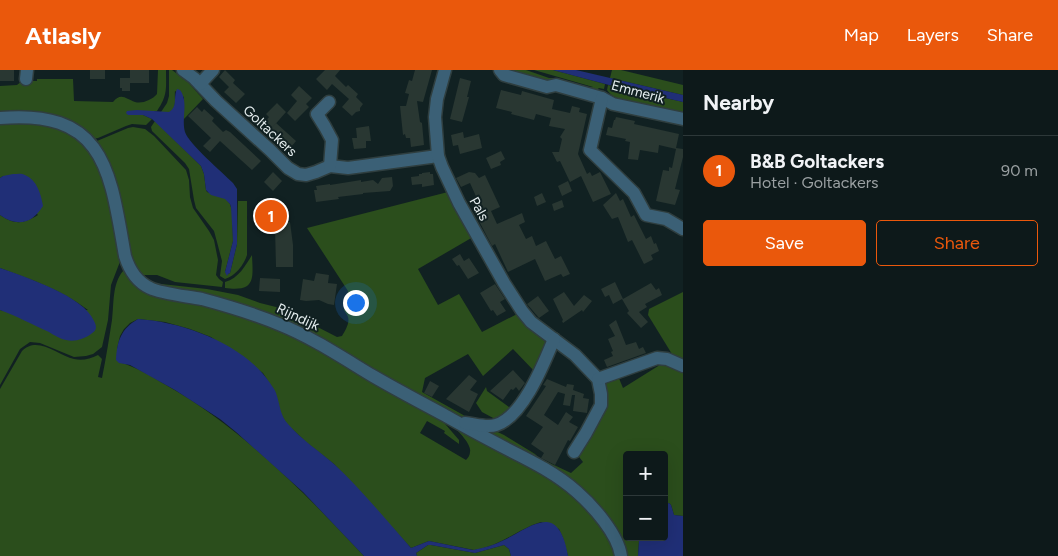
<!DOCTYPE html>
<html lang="en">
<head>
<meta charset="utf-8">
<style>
	:root { --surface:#0d191a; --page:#162223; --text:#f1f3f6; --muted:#9aa0a2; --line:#2d3839; --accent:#ea580c }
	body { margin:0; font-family:Figtree,sans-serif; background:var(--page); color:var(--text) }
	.controls { position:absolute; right:15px; bottom:15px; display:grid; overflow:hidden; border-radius:5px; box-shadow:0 5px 20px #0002 }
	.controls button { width:45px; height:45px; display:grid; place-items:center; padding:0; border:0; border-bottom:1px solid var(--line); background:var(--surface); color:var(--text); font:25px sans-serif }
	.you { position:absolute; left:355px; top:232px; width:18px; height:18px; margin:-12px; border:4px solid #fff; border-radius:50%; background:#1a73e8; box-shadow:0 0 0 8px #1a73e833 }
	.badge { display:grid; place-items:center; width:32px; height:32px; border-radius:50%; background:var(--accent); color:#fff; font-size:16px; font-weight:700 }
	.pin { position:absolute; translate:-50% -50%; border:2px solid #fff; box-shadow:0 1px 5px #0006 }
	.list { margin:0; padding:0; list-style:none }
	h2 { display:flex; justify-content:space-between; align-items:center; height:65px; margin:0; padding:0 20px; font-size:21px }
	h2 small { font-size:16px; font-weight:400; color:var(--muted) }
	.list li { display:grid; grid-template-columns:32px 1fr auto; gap:15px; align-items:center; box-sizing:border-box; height:70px; padding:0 20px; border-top:1px solid var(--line) }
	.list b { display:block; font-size:19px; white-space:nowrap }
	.list p { margin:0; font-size:16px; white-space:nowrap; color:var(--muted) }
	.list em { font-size:16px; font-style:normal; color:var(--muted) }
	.actions { display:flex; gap:10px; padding:15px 20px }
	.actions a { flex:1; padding:11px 0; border:1px solid var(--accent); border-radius:5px; text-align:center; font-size:18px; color:var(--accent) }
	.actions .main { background:var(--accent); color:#fff }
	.map { position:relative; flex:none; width:683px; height:486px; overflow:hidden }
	header { display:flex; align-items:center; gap:30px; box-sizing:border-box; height:70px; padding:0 25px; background:var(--accent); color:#fff }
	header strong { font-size:24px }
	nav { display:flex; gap:28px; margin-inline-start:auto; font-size:18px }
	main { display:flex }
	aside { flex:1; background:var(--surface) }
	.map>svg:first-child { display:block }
</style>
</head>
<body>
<header>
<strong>Atlasly</strong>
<nav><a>Map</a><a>Layers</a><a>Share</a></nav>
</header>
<main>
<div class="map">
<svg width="683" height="486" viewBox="0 0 683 486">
	<rect width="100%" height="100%" fill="#112122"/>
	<g fill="#2b4e1c">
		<path d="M158,0h8c0,18 2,25 -9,41h-30v2l16,2 9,4 -6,6 -14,-1 -6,2 -28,12 -5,1 -7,-4 -86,-19v-30l17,-1 5,-4h15v-2h36l1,22 39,1c8,-10 13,-3 22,0 7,2 17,-2 22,-8z"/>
		<path d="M169,0h3l15,11 16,18 -20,21 1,-23 -9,-6c-1,9 3,16 -6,22l-8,-1 6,-9 2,-7z"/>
		<path d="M506,0h20l23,8h7l3,2 29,8 5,-1 -59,-17h19l52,14 -1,5 -5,-1 -5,4 -47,-8z"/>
		<path d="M612,0h9l62,15v10l-73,-17z"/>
		<path d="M608,15l75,17v11c-13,-3 -26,-6 -39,-9 -12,-4 -29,-2 -37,-14z"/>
		<path d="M30,50l46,15 27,35 18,89 -10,26 -3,35 -6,27 -9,7 -7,2 -12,1 -34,-14 -10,-1 -10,7 -20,36v-75l3,1 85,-1c-26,-20 -58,-31 -88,-42v-53c15,10 23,9 38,0l-35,-39 -3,2v-57z"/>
		<path d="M155,51l46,45 3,8 2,16 1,2 18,6 5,6 2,7 1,30 -8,31 3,2 2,-1 7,-29 1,-43h9v54c-3,10 -12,21 -22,24l-5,-3 2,-15 -5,-19 -3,-11 -18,-23 -2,-8 -5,-31 -4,-6 -33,-32 -1,-4z"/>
		<path d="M133,57l12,2 9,7 32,34 3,10 1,17 3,11 16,23 5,9 4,20 -2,15 3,4 4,3 -1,5 -47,-5 -18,-7h-17l-5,-4 -33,-122 -5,-8 31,-13z"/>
		<path d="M448,122l25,45 -55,32 20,36 21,-11 23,38 37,-19 30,27 -13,33 -23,-24 -30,27 -15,-22 -43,24 -3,14 43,24 21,5 -27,-1 -124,-71 -183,-66 55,6 31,6 22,8 24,6 12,7 41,21 5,-1c3,-5 8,-13 6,-19 -1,-3 -3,-5 -4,-7l4,-19 -41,-63z"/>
		<path d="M252,185c1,24 4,37 -27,33v-6c14,-4 20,-16 27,-27z"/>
		<path d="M123,201h4l74,31 83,28 156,88 19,22v4l-15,-11 1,-2 -18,-10 -7,12 46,27c2,-2 4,-5 4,-8 2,-8 -13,-22 -19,-28l83,43 47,34 29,38 7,17h-49l-5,-18 -4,-9 -18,-7c-23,7 -42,25 -67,28l-45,-9 -18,7 -77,-84 -28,-22 -20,-19 -5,-9 -6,-22 -12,-19 -52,-36 -21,-8 -25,-7 -27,-3 -8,4 -6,6 -4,7 -3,13 2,13c17,5 32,14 47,23 76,43 139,108 198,171h-364v-167l22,-38c15,-16 36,4 52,8 8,2 16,0 24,-4l4,4 -4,18 4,1c4,-20 7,-39 10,-58 2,-16 0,-36 11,-49z"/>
		<path d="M683,222v72l-8,-5 -27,-44 1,-6z"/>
		<path d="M663,293l20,8v145l-9,-1 -3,-10 -2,-2 -5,2v-50h-37v82h15l-3,4 -1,15h-14l-34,-55 -122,-76 21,3 15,7 31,19 4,4 32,15 12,-11 -7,-9 18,-26 6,-46 18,-5 5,12z"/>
		<path d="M486,317l1,4 26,19 -18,9 -13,-7 -6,-9z"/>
		<path d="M428,475h3l44,8 29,-8 5,4 2,7h-94l-1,-3z"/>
	</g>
	<g fill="#202f77">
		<path d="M553,0h23l107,25v7l-74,-17z"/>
		<path d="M177,19l3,1c9,12 1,28 5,42 4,12 37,40 48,51l4,6v55l-7,29 -2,1 -1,2 -2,-4 8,-31 -2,-34 -1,-3 -5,-5 -14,-4 -5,-5 -2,-16 -3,-8 -49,-47 -9,-4h-15l-2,-2 1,-2 10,-1 32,2c9,-5 4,-14 8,-23z"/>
		<path d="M13,104c4,0 9,-1 12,1 12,5 16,19 18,31 -11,18 -26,21 -43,9v-37l3,-2z"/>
		<path d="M0,198c25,9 84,28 94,53 3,6 3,9 -3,13 -7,5 -16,8 -25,6 -6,-1 -12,-5 -17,-8 -16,-7 -32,-16 -49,-22z"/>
		<path d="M138,249c45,3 106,25 132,64 2,3 5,7 6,10 4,11 4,23 12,31 14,16 31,27 46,40 28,26 52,56 77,84l18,-7 44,9c11,-2 21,-5 31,-10 11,-5 30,-19 43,-18 14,1 19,22 21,34h-57l-2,-7 -5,-4 -29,8 -44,-8h-3l-12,8 1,3h-53l-61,-64 -67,-60 -16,-13 -45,-29 -45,-25 -11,-2 -3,-3c1,-19 5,-31 22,-41z"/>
		<path d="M669,433l2,2 3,10 9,1v40h-45l1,-15 3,-4h22v-32z"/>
	</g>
	<g fill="#293732">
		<rect x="0" y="0" width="14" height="11"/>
		<rect x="90" y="0" width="15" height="9"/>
		<path d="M130,0h19v13h-19v8h-8v-3h-2v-10h10z"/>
		<path d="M225,0l10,10 -2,3 12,11 -9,9 -12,-11 5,-5 -10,-10z"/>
		<path d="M325,0h15l-5,6 11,11 2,-2 10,9 -2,3 7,7 -3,4v3l-4,1 -4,4 -10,-9 7,-8 -17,-15 -5,6 -11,-11z"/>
		<path d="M415,0h17l-9,32 -6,-1 3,21 2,1 2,22 -13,2 -1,-9h-4l-1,-4 -2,1 -3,-29h6l3,-12 -4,-1 4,-13 3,1z"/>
		<path d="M460,8l11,3 -4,16h2l-7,25 -12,-3z"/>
		<path d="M299,16l13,12 -6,6 3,3 -14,14 -8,-8 10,-12 -6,-6z"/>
		<path d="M501,20l20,5 1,-4 32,9 -2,9 18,4 2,-7 8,2 -1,4 8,2 -9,40 9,20 3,-2 2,4 8,-4 11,22 -18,8 -12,-26 -11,6 -10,-21 -3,1 -5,-10h7l3,-13 -2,-2 5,-8 -16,-3 2,-8 -15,-4 -2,6 -23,-6 1,-2 -16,-4z"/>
		<path d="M277,33l9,9 -14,16 -7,-6 4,-5 -3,-3z"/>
		<path d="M197,37l5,5 2,-3 10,9 -2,3 11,11 3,-2 4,2 31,29 -9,9 -32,-29 -10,11 -7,-6 8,-8 -23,-22z"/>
		<path d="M616,47l19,4 -1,3 45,10 -3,14 7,1v8l-8,32 5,1 -5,15 -19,-4 7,-31 6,1v-4l3,1 4,-19 -17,-4 -1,8 -18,-3 -2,10 -10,-1 2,-17 -5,-1 1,-2 -20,-4 2,-8 4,1 2,-8h1z"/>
		<path d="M276,53l20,18 -5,6 -4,-4 -3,4 -16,-15z"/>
		<path d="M369,56l2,15h-5v7l-12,1 -2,-11h5l-1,-10z"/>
		<path d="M463,62l1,6 15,-4 3,14 -22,6 -2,-9 -5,1 -2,-11z"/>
		<path d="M501,81l4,8 -5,3 1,3 -10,4 -5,-11z"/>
		<path d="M273,102l9,9 -9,10 -9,-9z"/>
		<path d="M430,102v2h3l1,11 -12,2v-3l-10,1 -1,-8 8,-1v-2h3v-1z"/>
		<path d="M469,102l6,1 4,5 6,-3 15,32 -9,4 6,13 25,-11 3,9 -6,3 7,14 6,-3 4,10 10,-5 9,18 6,-3 9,18 -7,3 -2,-3 -16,7 -10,-22 -27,13 -13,-28 -3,2 -13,-25 4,-1 -7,-15 3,-2 -9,-20 -9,4 -5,-9z"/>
		<path d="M392,107l1,9 -3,5 -27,2v1l-25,3 1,2 -23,3 -2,-12h3l-1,-4 14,-2v1l31,-5v2l12,-2 5,4 4,-6z"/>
		<path d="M568,111l4,10 -10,5 -4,-10z"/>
		<path d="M542,123l4,9 -9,4 -3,-9z"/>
		<path d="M616,123l4,8 3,-2 8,18 3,-2 12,24 5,-3 3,8 2,-1 3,8 -8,4 2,4 -1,1 -8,4 -12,-24 -4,2 -10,-25 -6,2 -9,-14z"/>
		<path d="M562,130l2,7 -10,4 -2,-7z"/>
		<path d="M259,140h17v8l12,-1v5h2l3,23v22h-17l-1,-40h-16z"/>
		<path d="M460,184l4,7 5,-3 10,15 -11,6 -9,-14 -2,1 -5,-7z"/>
		<path d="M316,203l13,2 -1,8 9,1 -3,21 -6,-1 -9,-4 -13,1 -6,-1 3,-21 11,2z"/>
		<path d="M260,208l20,1v13l-21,-1z"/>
		<path d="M615,212l8,17 28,-16 5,7 3,-2 3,7 -17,9 2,3 -8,5 9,10 -7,6 -14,-15 2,-2 -7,-12 -9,5 -4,-9 -4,2 -4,-8z"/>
		<path d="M495,214l10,15 -5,3 6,9 -9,5 -4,-6 -2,1 -11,-18z"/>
		<path d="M564,222l10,14 10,-11 8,6 -9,11 -1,-2 -19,13 -1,-2 1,-1 -10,-21z"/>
		<path d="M538,226l11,15 -10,7 -12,-14z"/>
		<path d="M616,250l10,25 10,-3 3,7 4,-2 3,6 -39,14 -3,-7 9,-4 -2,-4 2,-1 -5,-12 7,-3 -6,-11z"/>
		<path d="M513,300l12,13 -6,8 -3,-4 -3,3 -2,-1 -8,11 -13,-9z"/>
		<path d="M469,305l8,6 -7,9 8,4 -9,18 -23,-13z"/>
		<path d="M547,309l19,8 1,-3 7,1 -1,5 11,4 -1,4 6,1 -2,14 -14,-2 2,-16h-3l-2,11 -7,-1 2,-11 -7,-2 -14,23 14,10 8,-13 7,5 -4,5 9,5 -8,14 -2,-1 -13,25 -14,-7 3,-5 -13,-9 12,-17 -17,-11 20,-30 -3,-1z"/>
		<path d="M430,311l9,5 -7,11 -8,-4z"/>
	</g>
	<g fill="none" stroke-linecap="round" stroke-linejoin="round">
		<g stroke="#2f3e3f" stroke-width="15">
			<g id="minor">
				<path d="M183,0l11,8 22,23 54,49 18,18 10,6 8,1 10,-3 14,-6 18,2 90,-12"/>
				<path d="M445,0l-8,29 -2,18 3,39 4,11 17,36 45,80 18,28 9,11 44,33 23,24 3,15v11l-15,28 -12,19"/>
				<path d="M500,0l4,5 43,12 9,-2 46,13 11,6 70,15"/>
				<path d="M26,9l1,-9"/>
				<path d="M200,14l13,-14"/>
				<path d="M602,28l-12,52 44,43 12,22 20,4 17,10"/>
				<path d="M329,32l-12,12 8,13 7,13 -2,26"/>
				<path d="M0,48c106,-9 110,54 125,138 4,13 12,26 25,32 12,6 37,8 52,11 26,7 53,15 79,26 32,13 62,33 92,51 24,14 49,27 73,40 21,12 42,23 63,34 24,12 48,24 68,42 16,14 41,42 44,64"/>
				<path d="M598,309l59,-21 10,1 16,7"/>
				<path d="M465,353c10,1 22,5 31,2 27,-8 48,-62 58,-86"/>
			</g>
		</g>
		<use href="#minor" stroke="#3b6076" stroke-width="12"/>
	</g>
	<g text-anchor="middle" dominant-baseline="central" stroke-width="4" stroke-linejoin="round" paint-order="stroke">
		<g font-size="14" fill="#e5eeef" stroke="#112122">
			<text transform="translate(638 22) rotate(15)">Emmerik</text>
			<text transform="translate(270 61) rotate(43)">Goltackers</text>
			<text transform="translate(479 139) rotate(61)">Pals</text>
			<text transform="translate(298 247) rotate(25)">Rijndijk</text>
		</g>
	</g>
</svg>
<div class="controls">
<button>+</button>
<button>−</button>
</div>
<div class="you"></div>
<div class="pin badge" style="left:271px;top:146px">1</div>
</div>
<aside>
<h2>Nearby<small></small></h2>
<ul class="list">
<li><span class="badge">1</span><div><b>B&amp;B Goltackers</b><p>Hotel · Goltackers</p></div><em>90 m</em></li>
</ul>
<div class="actions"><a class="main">Save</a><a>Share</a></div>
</aside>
</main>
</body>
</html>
